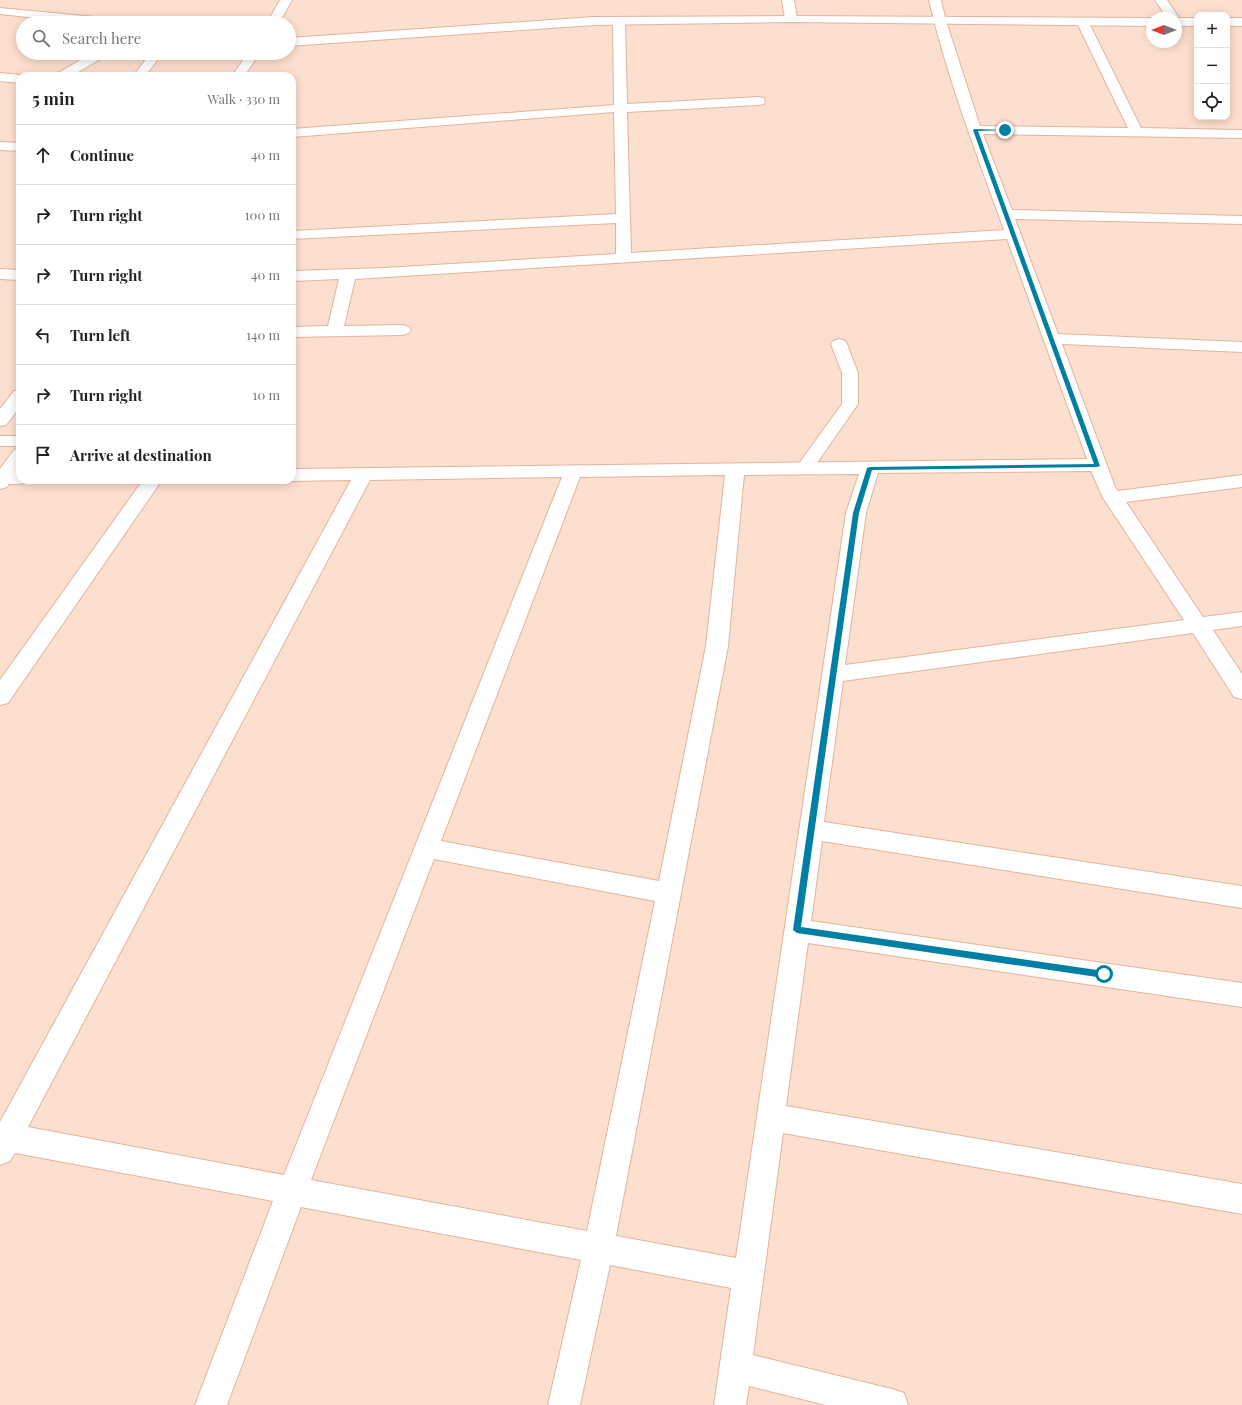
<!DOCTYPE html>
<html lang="en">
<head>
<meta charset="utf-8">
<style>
	:root { --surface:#fff; --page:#f6f6f6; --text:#222; --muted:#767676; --line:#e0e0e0 }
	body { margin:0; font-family:"Playfair Display",serif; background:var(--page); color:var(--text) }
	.controls { position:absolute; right:12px; top:12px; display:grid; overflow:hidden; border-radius:8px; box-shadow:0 2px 10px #0003 }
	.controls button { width:36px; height:36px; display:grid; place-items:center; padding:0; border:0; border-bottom:1px solid var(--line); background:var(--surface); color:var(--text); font:20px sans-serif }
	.compass { position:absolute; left:1146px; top:12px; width:36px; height:36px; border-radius:50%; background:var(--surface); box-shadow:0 2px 10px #0003; rotate:270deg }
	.stop { position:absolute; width:12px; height:12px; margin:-9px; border:3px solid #007fa4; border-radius:50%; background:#fff }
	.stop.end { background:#007fa4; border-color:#fff; box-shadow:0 1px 4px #0008 }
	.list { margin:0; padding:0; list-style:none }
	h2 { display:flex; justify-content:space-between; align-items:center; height:52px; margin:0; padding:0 16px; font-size:17px }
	h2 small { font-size:13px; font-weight:400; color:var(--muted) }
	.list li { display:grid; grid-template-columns:26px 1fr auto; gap:12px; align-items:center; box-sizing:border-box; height:60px; padding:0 16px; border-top:1px solid var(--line) }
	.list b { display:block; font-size:15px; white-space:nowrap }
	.list em { font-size:13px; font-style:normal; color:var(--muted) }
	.icon { flex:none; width:22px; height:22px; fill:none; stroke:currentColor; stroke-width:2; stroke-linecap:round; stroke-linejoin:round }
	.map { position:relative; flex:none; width:1242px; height:1405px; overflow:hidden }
	.search { position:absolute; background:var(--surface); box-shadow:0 2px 10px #0003; left:16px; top:16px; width:280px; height:44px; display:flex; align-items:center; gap:10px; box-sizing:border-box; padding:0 14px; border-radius:22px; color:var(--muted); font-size:15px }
	.panel { position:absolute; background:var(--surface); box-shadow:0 2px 10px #0003; left:16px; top:72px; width:280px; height:412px; border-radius:12px }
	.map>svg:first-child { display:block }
</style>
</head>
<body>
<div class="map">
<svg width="1242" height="1405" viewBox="0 0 1242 1405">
	<rect width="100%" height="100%" fill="#fddfd0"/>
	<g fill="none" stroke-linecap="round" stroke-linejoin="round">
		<g stroke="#e2b39c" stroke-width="2">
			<path id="lane" d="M839,339l6,2 2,3 11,29v31l-48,69 -6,1 -6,-1 -3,-4 47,-65v-31l-11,-29 2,-3z"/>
		</g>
		<g stroke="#e2b39c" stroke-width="2">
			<g id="street">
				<path d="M782,0h12l3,19 -2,2h-8l-2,-2z"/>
				<path d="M929,0h12l5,21 34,105 148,2 -52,-107 2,-2h8l2,2 53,107 101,2v8l-259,-4 29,76 230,6v8l-227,-5 43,115 184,8v10l-180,-8 53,143 3,4 124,-16v12l-116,15 77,115 39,-5v14l-29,4 29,44v25l-8,-2 -41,-64 -350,48 -19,141 418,64v22l-420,-67 -11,80 431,62v24l-434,-64 -22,163 456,78v30l-459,-81 -30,222 139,34 12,4 4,12h-82l-77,-19 -3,19h-32l17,-117 -121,-23 -30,140h-32l33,-145 -280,-53 -74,198h-32l78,-204 -258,-48 -5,8 -10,4v-43l351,-642 -59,1 -3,-1h3v-11l795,-10 -80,-220 -652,40 -11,47 59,-1 6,2 2,3 -2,3 -6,2 -111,2v-10l36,-1 11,-47 -47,2v-10l92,-3 232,-14v-31l-324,16v-8l324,-17 -2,-102 -322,25v-8l322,-24 -1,-84 2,-2h8l2,2 2,83 132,-7 5,1 1,3 -1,3 -5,1 -132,7 4,141 373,-23c-27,-75 -57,-152 -75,-230zM1091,471l12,27 81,122 -339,45 21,-152 12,-40zM859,474l-13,39 -110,745 -120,-22 112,-590 16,-171zM725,475l-19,171 -47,235 -218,-40 139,-364zM562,477l-278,698 -256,-48 342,-647zM434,859l221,42 -68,330 -276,-51z"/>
				<path d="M1155,0h12l12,18 -2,2 -1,-2h-9z"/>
				<path d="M0,8l116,11 4,2 2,2h-40l-82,-9z"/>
				<path d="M93,53h15l-2,3 -35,20h-15l2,-3z"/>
				<path d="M151,53h12l-18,23h-12z"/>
				<path d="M0,73l20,2 3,1h-3v7l-20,-2z"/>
				<path d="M0,142l20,1v8l-20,-1z"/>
				<rect x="0" y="436" width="20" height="10"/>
				<path d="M0,472h20v8h8l-1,2 -7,2h-20z"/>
				<path d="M143,480h19l-154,223 -8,2v-25z"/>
			</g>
		</g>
		<g stroke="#e2b39c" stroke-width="2">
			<g id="secondary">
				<path d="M280,0h12l-13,23h-12z"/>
				<path d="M791,16l361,2v8l-361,-4 -197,3 -305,21v-8l305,-21z"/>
				<rect x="1176" y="18" width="21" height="8"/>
				<rect x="1227" y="18" width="15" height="8"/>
				<path d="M248,53h12l-16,23h-12z"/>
				<path d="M0,269l20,1v10l-20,-1z"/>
				<path d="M20,390v17l-14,18 -6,1v-17l14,-18z"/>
				<path d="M20,448v19l-13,20 -7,2v-20l14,-19z"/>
			</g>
		</g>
		<use href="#lane" fill="#fff" fill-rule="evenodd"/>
		<use href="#street" fill="#fff" fill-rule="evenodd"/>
		<use href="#secondary" fill="#fff" fill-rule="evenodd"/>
	</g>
	<path fill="#007fa4" d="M975,129l32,1 -29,1 122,335 -3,1 -225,3 -13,43 -58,414 303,44 4,3 -4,4 -307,-45 -4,-3 60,-417 14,-45 3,-1 224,-3 -121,-334z"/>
</svg>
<div class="controls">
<button>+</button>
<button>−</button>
<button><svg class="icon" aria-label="locate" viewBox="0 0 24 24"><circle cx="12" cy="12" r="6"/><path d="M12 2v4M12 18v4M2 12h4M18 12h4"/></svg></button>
</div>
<svg class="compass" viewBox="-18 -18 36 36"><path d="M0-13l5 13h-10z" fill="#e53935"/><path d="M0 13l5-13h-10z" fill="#767676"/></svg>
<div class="stop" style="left:1104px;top:974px"></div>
<div class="stop end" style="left:1005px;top:130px"></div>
<div class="search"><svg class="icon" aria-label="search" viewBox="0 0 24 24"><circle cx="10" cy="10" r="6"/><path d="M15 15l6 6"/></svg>Search here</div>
<section class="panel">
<h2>5 min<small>Walk · 330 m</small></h2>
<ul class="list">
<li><svg class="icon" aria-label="ahead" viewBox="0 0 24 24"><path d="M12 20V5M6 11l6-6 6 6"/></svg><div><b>Continue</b></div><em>40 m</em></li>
<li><svg class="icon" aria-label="right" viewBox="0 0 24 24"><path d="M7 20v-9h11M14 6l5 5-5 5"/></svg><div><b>Turn right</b></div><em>100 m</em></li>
<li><svg class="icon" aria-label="right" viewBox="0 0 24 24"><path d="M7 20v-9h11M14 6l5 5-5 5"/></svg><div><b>Turn right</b></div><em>40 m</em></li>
<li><svg class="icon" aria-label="left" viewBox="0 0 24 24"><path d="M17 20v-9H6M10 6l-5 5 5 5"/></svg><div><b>Turn left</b></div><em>140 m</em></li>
<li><svg class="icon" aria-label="right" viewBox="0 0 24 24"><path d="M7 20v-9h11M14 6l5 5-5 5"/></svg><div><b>Turn right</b></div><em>10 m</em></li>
<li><svg class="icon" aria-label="arrive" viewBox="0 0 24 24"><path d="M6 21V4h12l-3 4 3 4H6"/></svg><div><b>Arrive at destination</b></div></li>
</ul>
</section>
</div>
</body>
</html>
